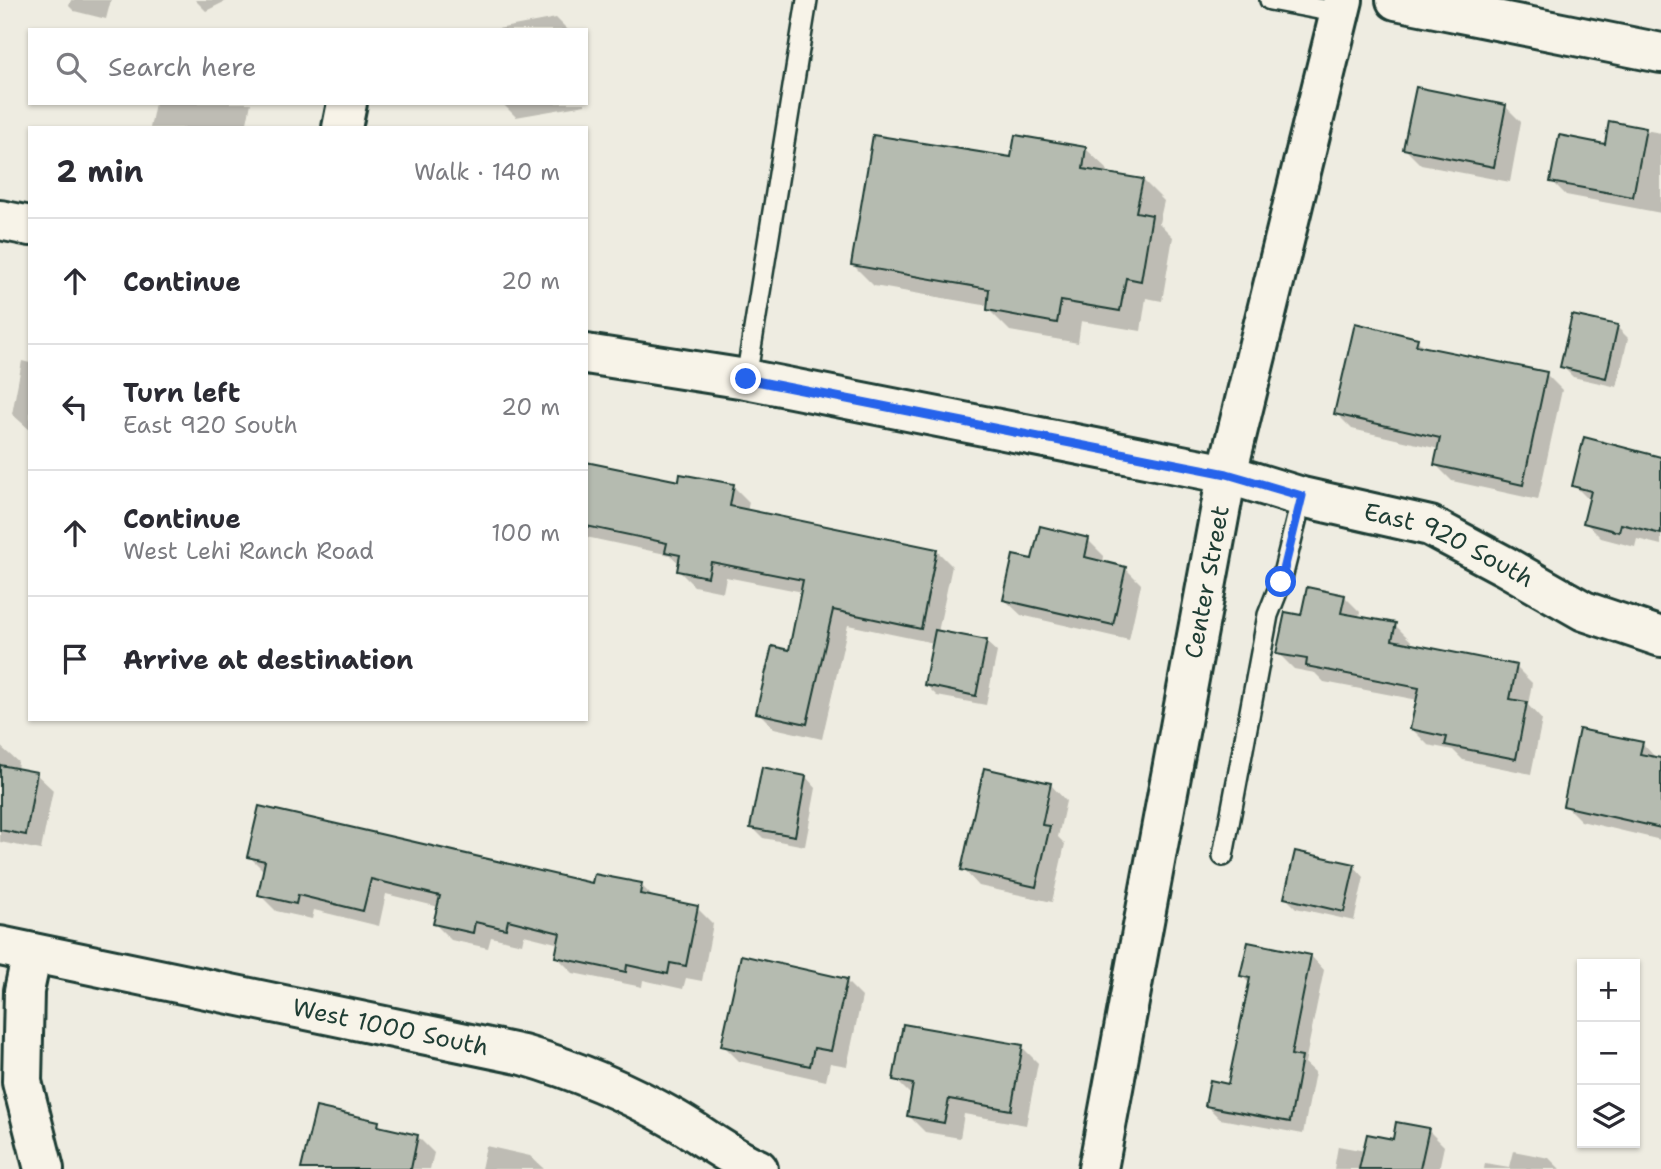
<!DOCTYPE html>
<html lang="en">
<head>
<meta charset="utf-8">
<style>
	:root { --surface:#fff; --page:#f2f2f3; --text:#2b2b33; --muted:#7c7c81; --line:#e1e1e2 }
	body { margin:0; font-family:"Shantell Sans",sans-serif; background:var(--page); color:var(--text) }
	.controls { position:absolute; right:21px; bottom:21px; display:grid; overflow:hidden; border-radius:0px; box-shadow:0 2px 5px #0004 }
	.controls button { width:63px; height:63px; display:grid; place-items:center; padding:0; border:0; border-bottom:2px solid var(--line); background:var(--surface); color:var(--text); font:35px sans-serif }
	.stop { position:absolute; width:21px; height:21px; margin:-16px; border:5px solid #2563eb; border-radius:50%; background:#fff }
	.stop.end { background:#2563eb; border-color:#fff; box-shadow:0 2px 7px #0008 }
	.list { margin:0; padding:0; list-style:none }
	h2 { display:flex; justify-content:space-between; align-items:center; height:91px; margin:0; padding:0 28px; font-size:30px }
	h2 small { font-size:23px; font-weight:400; color:var(--muted) }
	.list li { display:grid; grid-template-columns:46px 1fr auto; gap:21px; align-items:center; box-sizing:border-box; height:126px; padding:0 28px; border-top:2px solid var(--line) }
	.list b { display:block; font-size:26px; white-space:nowrap }
	.list p { margin:0; font-size:23px; white-space:nowrap; color:var(--muted) }
	.list em { font-size:23px; font-style:normal; color:var(--muted) }
	.icon { flex:none; width:38px; height:38px; fill:none; stroke:currentColor; stroke-width:2; stroke-linecap:round; stroke-linejoin:round }
	.map { position:relative; flex:none; width:1661px; height:1169px; overflow:hidden }
	.search { position:absolute; background:var(--surface); box-shadow:0 2px 5px #0004; left:28px; top:28px; width:560px; height:77px; display:flex; align-items:center; gap:18px; box-sizing:border-box; padding:0 24px; border-radius:0px; color:var(--muted); font-size:26px }
	.panel { position:absolute; background:var(--surface); box-shadow:0 2px 5px #0004; left:28px; top:126px; width:560px; height:595px; border-radius:0px }
	.map>svg:first-child { display:block }
</style>
</head>
<body>
<div class="map">
<svg width="1661" height="1169" viewBox="0 0 1661 1169">
	<rect width="100%" height="100%" fill="#eeece1"/>
	<filter id="ink" filterUnits="userSpaceOnUse"><feTurbulence type="fractalNoise" baseFrequency=".0143" numOctaves="2"/><feDisplacementMap in="SourceGraphic" scale="14" xChannelSelector="R" yChannelSelector="G"/><feConvolveMatrix kernelMatrix="1 2 1 2 8 2 1 2 1" color-interpolation-filters="sRGB"/></filter>
	<g filter="url(#ink)">
		<g fill="#0003">
			<path d="M71,0h40l-5,19 -32,-8 -5,-5z"/>
			<path d="M195,0h33l-22,11z"/>
			<path d="M556,18l12,12h-76z"/>
			<path d="M155,103h96l-5,25h-96z"/>
			<path d="M502,103h83v2l-69,12z"/>
			<path d="M1505,106l16,16 -11,60 -89,-17 -16,-16z"/>
			<path d="M1611,124l50,9v80l-95,-18 -14,-14 55,-35z"/>
			<path d="M1086,149l21,20 -1,5 37,6 21,21 -5,22 14,14 -11,64 -16,-3 -5,33 -60,-10 -3,22 -68,-12 -21,-21v-4l-115,-20 -21,-21 160,-106z"/>
			<path d="M1617,327l11,11 -11,49 -44,-10 -11,-11z"/>
			<path d="M1417,340l8,8 121,26 16,16 -24,110 -86,-19 -16,-16 3,-16 -87,-20 -16,-16z"/>
			<path d="M22,361l8,2v67l-18,-16z"/>
			<path d="M1661,458v87l-24,-6 -2,8 -34,-9 -16,-16 6,-20 -17,-17z"/>
			<path d="M586,463l94,20 53,3 16,16 -2,10 189,38 16,16 -14,66 48,10 11,10 -11,53 -49,-9 -11,-11 8,-42 -86,-18 -26,114 -48,-11 -16,-16 32,-60 13,-60 -77,-15 -3,15 -29,-6 -15,-15 1,-7 -10,-9 -84,-18z"/>
			<path d="M1088,540l16,16 -1,7 22,5 16,16 -12,56 -108,-25 -17,-16z"/>
			<path d="M1344,596l16,16 -1,6 36,7 16,16 -1,5 106,21 16,16 -4,22 14,15 -11,54 -68,-14 -10,-10 -25,-5 -16,-16 6,-29 -94,-18 -9,-9 -21,-4 -16,-16 24,-36z"/>
			<path d="M1642,743l15,16 4,1v80l-80,-19 -16,-16z"/>
			<path d="M0,746l18,16 -1,8 19,4 17,16 -12,60 -41,-8z"/>
			<path d="M806,777l10,11 -11,58 -42,-8 -11,-11z"/>
			<path d="M1050,784l16,17 -8,36 7,7 -13,58 -73,-16 -16,-17z"/>
			<path d="M249,856l345,29h47l13,13 43,10 16,16 -11,57 -16,-3 -3,11 -40,-9 -1,7 -69,-14 -16,-16 3,-13 -36,-9 -2,9 -31,-7 -3,11 -37,-8 -16,-16 4,-17 -53,-13 -7,32 -65,-16 -2,9 -36,-8 -16,-16 5,-23z"/>
			<path d="M1354,866l10,11 -10,44 -58,-13 -10,-10z"/>
			<path d="M1311,956l13,14 -19,93 10,9 -12,62 -83,-15 -13,-13 22,-20 21,-102 -8,-8z"/>
			<path d="M846,981l16,16 -15,69 -17,-3 -4,18 -87,-20 -16,-16z"/>
			<path d="M1022,1047l16,16 -12,62 -62,-11 -4,24 -35,-6 -16,-16 3,-20 -17,-17z"/>
			<path d="M378,1123l7,6 33,8 16,16 -4,16h-127z"/>
			<path d="M1428,1130l16,16 -5,23h-105l4,-23 27,5z"/>
			<path d="M486,1146l44,10 14,13h-63z"/>
			<path d="M1513,1151l36,7 11,11h-76l1,-6 24,4z"/>
		</g>
		<g fill="#b5bbb0" stroke="#1f3d34" stroke-width="2">
			<path d="M1416,87l90,18 -12,62 -91,-18z"/>
			<path d="M1609,121l37,7 -13,69 -83,-15 9,-47 46,9z"/>
			<path d="M873,135l138,22 4,-22 71,12 -3,22 60,10 -7,33 16,3 -11,66 -15,-3 -6,33 -59,-10 -4,22 -70,-13 2,-21 -138,-24z"/>
			<path d="M1572,315l46,10 -12,53 -46,-11z"/>
			<path d="M1355,323l63,15 -2,7 131,27 -24,113 -89,-20 6,-27 -106,-24z"/>
			<path d="M1584,437l77,20v77l-40,-10 -2,8 -36,-9 8,-32 -19,-5z"/>
			<path d="M586,462l93,19 1,-7 54,10 -4,22 207,43 -16,80 -88,-19 -26,114 -51,-11 16,-67 17,4 14,-70 -92,-18 -3,15 -31,-6 3,-16 -15,-3 2,-9 -81,-17z"/>
			<path d="M1040,526l49,12 -4,19 41,10 -13,58 -110,-25 10,-45 19,4z"/>
			<path d="M1307,587l38,8 -4,18 55,10 -4,17 125,25 -7,34 17,3 -11,57 -71,-14 2,-8 -37,-8 9,-41 -113,-22 1,-7 -31,-5 9,-42 16,3z"/>
			<path d="M935,630l52,10 -11,56 -52,-11z"/>
			<path d="M1579,729l64,13 -3,12 21,4v70l-98,-22z"/>
			<path d="M0,765l37,7 -11,63 -26,-5z"/>
			<path d="M762,767l44,9 -11,60 -45,-8z"/>
			<path d="M984,768l67,15 -9,42 8,1 -14,61 -75,-17z"/>
			<path d="M259,806l333,77 2,-9 48,9 -2,11 58,12 -12,60 -16,-3 -2,11 -41,-9 -1,7 -71,-15 5,-24 -52,-13 -2,9 -31,-7 -2,11 -40,-9 7,-28 -69,-17 -8,32 -65,-16 -2,9 -38,-9 7,-34 -18,-4z"/>
			<path d="M1295,851l60,13 -11,48 -60,-14z"/>
			<path d="M1248,942l63,13 -20,100 11,2 -12,65 -85,-16 5,-26 18,4 22,-106 -10,-2z"/>
			<path d="M741,955l106,24 -16,72 -17,-3 -4,18 -89,-20z"/>
			<path d="M903,1024l120,21 -12,65 -62,-11 -5,24 -37,-7 6,-32 -20,-4z"/>
			<path d="M316,1107l63,14 -1,5 40,9 -7,34h-110z"/>
			<path d="M1396,1122l33,6 -9,41h-61l8,-35 26,5z"/>
		</g>
		<g fill="none" stroke-linecap="round" stroke-linejoin="round">
			<g stroke="#1f3d34" stroke-width="24">
				<g id="lane">
					<path d="M1270,0l70,13"/>
					<path d="M746,379l61,-379"/>
					<path d="M1223,856l45,-241 13,-33 21,-85"/>
				</g>
			</g>
			<g stroke="#1f3d34" stroke-width="44">
				<g id="street">
					<path d="M1396,0l265,53"/>
					<path d="M342,128l5,-25"/>
					<path d="M0,220l30,6"/>
					<path id="s1" d="M586,354l160,25 481,95 75,23 128,29 75,40 79,45 77,26"/>
					<path id="s2" d="M0,946l523,109c55,16 101,35 151,64 28,16 54,37 84,50"/>
					<path d="M32,953l-8,38 -2,91 22,87"/>
				</g>
			</g>
			<g stroke="#1f3d34" stroke-width="44">
				<g id="secondary">
					<path id="s3" d="M1098,1169l129,-695 116,-474"/>
				</g>
			</g>
			<use href="#lane" stroke="#f7f3e8" stroke-width="19"/>
			<use href="#street" stroke="#f7f3e8" stroke-width="38"/>
			<use href="#secondary" stroke="#f7f3e8" stroke-width="38"/>
		</g>
	</g>
	<g fill="none" stroke-linecap="round" stroke-linejoin="round" filter="url(#ink)">
		<path stroke="#2563eb" stroke-width="9" d="M746,379l481,95 75,22 -21,86"/>
	</g>
	<g text-anchor="middle" dominant-baseline="central" stroke-width="7" stroke-linejoin="round" paint-order="stroke">
		<g font-size="24" fill="#1f3d34" stroke="#f7f3e8">
			<text stroke="none"><textPath href="#s1" startOffset="886">East 920 South</textPath></text>
			<text stroke="none"><textPath href="#s3" startOffset="597">Center Street</textPath></text>
			<text stroke="none"><textPath href="#s2" startOffset="399">West 1000 South</textPath></text>
		</g>
	</g>
</svg>
<div class="controls">
<button>+</button>
<button>−</button>
<button><svg class="icon" aria-label="layers" viewBox="0 0 24 24"><path d="M12 4l9 5-9 5-9-5zM3 14l9 5 9-5"/></svg></button>
</div>
<div class="stop" style="left:1281px;top:582px"></div>
<div class="stop end" style="left:746px;top:379px"></div>
<div class="search"><svg class="icon" aria-label="search" viewBox="0 0 24 24"><circle cx="10" cy="10" r="6"/><path d="M15 15l6 6"/></svg>Search here</div>
<section class="panel">
<h2>2 min<small>Walk · 140 m</small></h2>
<ul class="list">
<li><svg class="icon" aria-label="ahead" viewBox="0 0 24 24"><path d="M12 20V5M6 11l6-6 6 6"/></svg><div><b>Continue</b></div><em>20 m</em></li>
<li><svg class="icon" aria-label="left" viewBox="0 0 24 24"><path d="M17 20v-9H6M10 6l-5 5 5 5"/></svg><div><b>Turn left</b><p>East 920 South</p></div><em>20 m</em></li>
<li><svg class="icon" aria-label="ahead" viewBox="0 0 24 24"><path d="M12 20V5M6 11l6-6 6 6"/></svg><div><b>Continue</b><p>West Lehi Ranch Road</p></div><em>100 m</em></li>
<li><svg class="icon" aria-label="arrive" viewBox="0 0 24 24"><path d="M6 21V4h12l-3 4 3 4H6"/></svg><div><b>Arrive at destination</b></div></li>
</ul>
</section>
</div>
</body>
</html>
